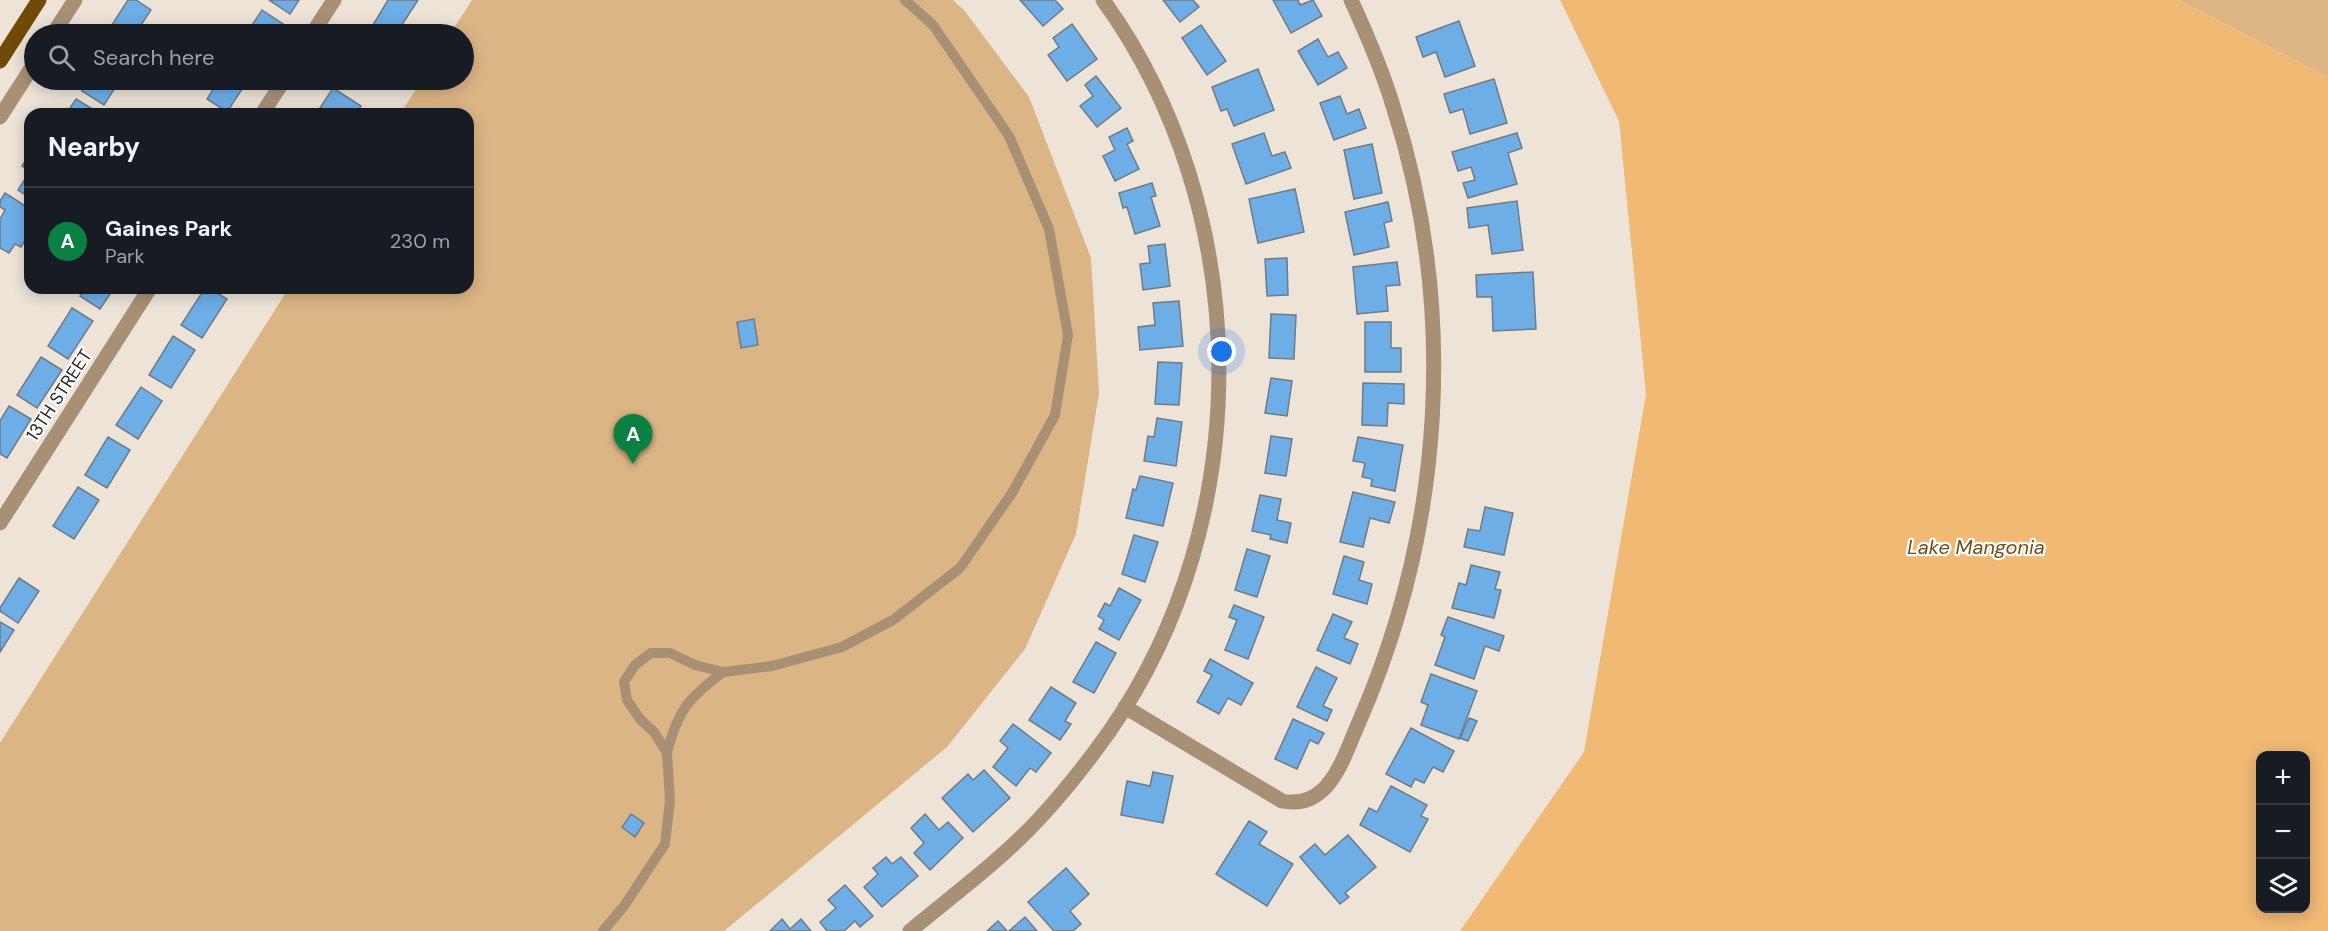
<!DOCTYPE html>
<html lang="en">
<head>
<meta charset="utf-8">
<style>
	:root { --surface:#171b24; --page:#242831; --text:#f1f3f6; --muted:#9ea1a6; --line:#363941; --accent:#0b8043 }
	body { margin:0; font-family:"DM Sans",sans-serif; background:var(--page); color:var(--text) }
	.controls { position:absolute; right:18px; bottom:18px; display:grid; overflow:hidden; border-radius:12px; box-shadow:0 3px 15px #0003 }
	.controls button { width:54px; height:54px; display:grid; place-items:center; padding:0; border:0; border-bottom:2px solid var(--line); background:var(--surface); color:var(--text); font:30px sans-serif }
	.you { position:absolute; left:1222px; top:352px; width:21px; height:21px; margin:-15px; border:4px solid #fff; border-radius:50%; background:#1a73e8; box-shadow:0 0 0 9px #1a73e833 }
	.badge { display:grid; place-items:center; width:39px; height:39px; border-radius:50%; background:var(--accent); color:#fff; font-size:20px; font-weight:700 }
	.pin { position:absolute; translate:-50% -50px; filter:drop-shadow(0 2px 3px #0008) }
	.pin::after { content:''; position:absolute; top:32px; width:21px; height:18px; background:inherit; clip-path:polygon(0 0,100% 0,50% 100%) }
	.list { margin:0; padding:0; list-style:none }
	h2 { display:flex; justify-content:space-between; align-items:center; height:78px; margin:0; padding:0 24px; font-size:26px }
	h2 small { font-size:20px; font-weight:400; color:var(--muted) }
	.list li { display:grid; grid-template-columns:39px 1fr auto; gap:18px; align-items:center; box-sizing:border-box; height:108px; padding:0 24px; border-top:2px solid var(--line) }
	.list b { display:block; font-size:22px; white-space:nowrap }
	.list p { margin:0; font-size:20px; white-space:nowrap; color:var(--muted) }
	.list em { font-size:20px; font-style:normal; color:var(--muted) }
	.icon { flex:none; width:33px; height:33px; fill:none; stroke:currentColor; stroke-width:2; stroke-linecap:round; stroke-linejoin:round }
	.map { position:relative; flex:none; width:2328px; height:931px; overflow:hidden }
	.search { position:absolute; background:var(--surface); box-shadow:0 3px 15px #0003; left:24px; top:24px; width:450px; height:66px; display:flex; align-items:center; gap:15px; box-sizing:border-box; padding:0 21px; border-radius:33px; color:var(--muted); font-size:22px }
	.panel { position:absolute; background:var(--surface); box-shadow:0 3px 15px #0003; left:24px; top:108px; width:450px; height:186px; border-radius:18px }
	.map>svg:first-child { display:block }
</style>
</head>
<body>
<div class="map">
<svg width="2328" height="931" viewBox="0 0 2328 931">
	<rect width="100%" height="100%" fill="#ede3d7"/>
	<g fill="#dcb584">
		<path d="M472,0h481l11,10 65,87 62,161 8,135 -23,141 -51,115 -78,98 -223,184h-724v-188l289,-455h179v-174h-68l22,-34h42v-46h-14z"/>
		<path d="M2178,0h150v77z"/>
	</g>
	<path fill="#f0b974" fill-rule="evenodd" d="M1560,0h618l150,77v854h-868l124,-179 62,-358 -27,-273zM2260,756h46v152h-46z"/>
	<g fill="#6daee7" stroke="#707b85" stroke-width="1.5">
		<path d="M128,0h8l15,10 -16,24h-29z"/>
		<path d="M269,0h30l-9,14z"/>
		<path d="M388,0h30l-22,34h-7l-16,-9z"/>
		<path d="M1020,0h35l8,9 -20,17z"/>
		<path d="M1163,0h30l6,7 -19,15z"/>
		<path d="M1273,0h25l2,5 13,-5 9,16 -31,17z"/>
		<path d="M262,10l21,14 -6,10h-31z"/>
		<path d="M1459,21l16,45 -30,11 -9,-25 -13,5 -7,-20z"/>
		<path d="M1072,24l25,35 -30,22 -19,-26 11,-8 -6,-9z"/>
		<path d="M1201,25l25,36 -19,14 -25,-37z"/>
		<path d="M1318,39l10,18 10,-5 9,16 -29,17 -20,-34z"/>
		<path d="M1258,69l16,41 -40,16 -7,-17 -6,2 -9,-24z"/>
		<path d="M1096,76l25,32 -24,19 -17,-21 13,-10 -8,-11z"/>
		<path d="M1494,79l13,44 -37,11 -7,-25 -13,4 -6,-19z"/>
		<path d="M89,80h31l-16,25 -22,-14z"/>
		<path d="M219,80h29l-21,32 -20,-13z"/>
		<path d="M333,88l28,18 -5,8h-40z"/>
		<path d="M1340,96l7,18 12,-5 7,19 -32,12 -14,-37z"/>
		<path d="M76,99l23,14 -1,1h-32z"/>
		<path d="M1127,128l6,13 -6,3 12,25 -24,12 -12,-25 12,-6 -6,-13z"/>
		<path d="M1264,133l8,23 13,-4 6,16 -45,16 -14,-40z"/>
		<path d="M1517,133l5,15 -14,5 9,31 -49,14 -5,-15 12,-3 -4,-13 -13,4 -6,-19z"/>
		<path d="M1372,144l10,49 -28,6 -10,-49z"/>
		<path d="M30,153v45l-12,-8 12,-19 -8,-5z"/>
		<path d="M1152,183l4,13 -5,1 9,29 -25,8 -8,-27 -4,1 -4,-15z"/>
		<path d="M1295,189l9,43 -46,11 -9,-44z"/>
		<path d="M5,193l25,16v11l-4,7 4,5 -9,15 -6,-3 -6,9 -9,-5v-29l5,-9 -5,-3v-6z"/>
		<path d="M1517,201l6,49 -31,4 -4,-29 -19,3 -2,-20z"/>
		<path d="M1388,202l4,19 -8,2 5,24 -35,8 -9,-43z"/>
		<path d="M1165,244l5,42 -27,4 -3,-26 10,-1 -2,-17z"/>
		<path d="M1287,258l1,37 -21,1 -2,-37z"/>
		<path d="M1397,262l3,23 -14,1 2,25 -31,3 -4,-47z"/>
		<path d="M1533,272l3,57 -43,2 -1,-34h-15l-1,-22z"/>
		<path d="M86,288h28l-14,21 -20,-13z"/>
		<path d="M205,288h4l18,11 -25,39 -21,-13z"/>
		<path d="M1179,301l4,45 -43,4 -2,-23 17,-2 -2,-22z"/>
		<path d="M72,308l21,13 -25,38 -20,-13z"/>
		<path d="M1271,314l25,1 -2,44 -25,-1z"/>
		<path d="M754,319l4,26 -17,3 -4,-26z"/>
		<path d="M1365,322h26v26h10v24h-36z"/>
		<path d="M173,336l22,14 -24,38 -22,-13z"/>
		<path d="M41,357l21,13 -25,38 -20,-13z"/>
		<path d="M1158,362l24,1 -3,42 -24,-1z"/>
		<path d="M1271,378l21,3 -5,35 -22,-3z"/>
		<path d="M1363,383l41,1v20l-16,-1 -1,23 -25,-1z"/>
		<path d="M141,387l21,14 -24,38 -22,-14z"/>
		<path d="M9,406l22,13 -24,39 -7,-4v-33z"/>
		<path d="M1157,418l25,4 -6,44 -32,-5 4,-25 6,1z"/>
		<path d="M1271,436l21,3 -6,37 -21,-3z"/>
		<path d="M108,437l22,13 -23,38 -22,-13z"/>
		<path d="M1358,437l45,8 -8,46 -24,-5 1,-7 -10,-2 3,-14 -12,-2z"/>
		<path d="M1140,476l33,7 -10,43 -37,-8 7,-29 3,1z"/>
		<path d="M78,487l21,13 -25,39 -21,-13z"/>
		<path d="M1353,492l42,10 -6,21 -19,-5 -7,29 -23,-5z"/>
		<path d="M1260,495l21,4 -4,21 14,3 -4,20 -17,-4 1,-4 -19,-4z"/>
		<path d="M1485,507l28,6 -9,42 -40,-8 4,-18 12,2z"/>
		<path d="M1134,535l24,7 -13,40 -23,-8z"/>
		<path d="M1247,549l23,7 -13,41 -22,-7z"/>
		<path d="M1344,556l20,6 -5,18 13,4 -5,20 -34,-10z"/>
		<path d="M1471,565l29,7 -5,17 6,1 -7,28 -42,-10 7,-25 7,2z"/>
		<path d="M19,578l20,13 -21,32 -18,-12v-3z"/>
		<path d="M1119,588l22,12 -22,40 -20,-11 5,-9 -6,-4 7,-13 5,3z"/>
		<path d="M1234,605l30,12 -16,42 -23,-9 12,-30 -8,-3z"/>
		<path d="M1333,614l19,8 -8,16 14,6 -8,20 -33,-14z"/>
		<path d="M1448,617l56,19 -5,15 -14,-5 -11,33 -39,-14 10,-28 -4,-2z"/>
		<path d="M0,622l14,8 -14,22z"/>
		<path d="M1096,642l20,11 -22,40 -21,-11z"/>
		<path d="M1210,659l43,24 -12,22 -13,-7 -9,16 -22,-12 15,-27 -8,-4z"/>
		<path d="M1316,667l21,11 -14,28 9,4 -5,11 -30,-14z"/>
		<path d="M1431,674l46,17 -18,48 -38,-14 7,-20 -7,-3z"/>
		<path d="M1051,687l25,16 -11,18 6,3 -11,16 -31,-20z"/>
		<path d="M1469,718l8,3 -9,20 -8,-3z"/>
		<path d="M1293,719l31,14 -6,11 -8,-4 -13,29 -22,-10z"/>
		<path d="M1013,724l38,29 -15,19 -6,-4 -14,18 -23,-19 15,-19 -8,-7z"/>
		<path d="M1411,728l43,23 -11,21 -10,-5 -9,16 -9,-4 -4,8 -25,-13z"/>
		<path d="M984,770l26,28 -37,34 -31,-34 26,-24 5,6z"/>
		<path d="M1153,772l20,4 -10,47 -42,-8 6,-34 23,5z"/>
		<path d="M1391,786l36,19 -6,11 7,3 -18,33 -50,-27 9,-17 8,4z"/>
		<path d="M631,814l13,9 -9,14 -13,-10z"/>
		<path d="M925,814l14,16 9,-8 15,16 -33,32 -16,-17 10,-10 -13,-15z"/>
		<path d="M1249,821l18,11 -8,12 34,20 -26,42 -51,-32z"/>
		<path d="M1348,835l28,32 -31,26 4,4 -9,7 -40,-47 15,-13 10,11z"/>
		<path d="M886,857l6,7 9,-7 17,19 -36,31 -18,-20 14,-13 -5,-6z"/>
		<path d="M1066,868l23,26 -19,17 11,13 -8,7h-19l-26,-29z"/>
		<path d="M845,885l28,31 -13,11 -5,-6 -11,10h-17l-7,-9 16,-14 -8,-8z"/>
		<path d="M1025,917l12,14h-28z"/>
		<path d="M782,919l8,10 11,-10 10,12h-41z"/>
		<path d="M998,921l9,10h-20z"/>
	</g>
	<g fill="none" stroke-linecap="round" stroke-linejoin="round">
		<g stroke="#a89074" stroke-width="10">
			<path d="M667,753c11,-44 22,-55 56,-81"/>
			<path d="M603,931l21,-25 41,-62 5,-44 -3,-47 -13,-21 -14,-13 -13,-19 -3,-18 11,-17 16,-12h19l25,12 28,7 49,-6 70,-19 51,-27 67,-52 52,-75 43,-78 13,-80 -19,-106 -40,-93 -76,-111 -28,-25"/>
		</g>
		<g stroke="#a89074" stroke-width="15">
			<path d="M53,34l22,-34"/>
			<path d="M312,34l22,-34"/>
			<path d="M262,114l22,-34"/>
			<path d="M0,117l34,-53"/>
			<path d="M0,523l150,-235"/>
			<path d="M1125,707l157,94c48,9 61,-43 77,-79 85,-194 99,-414 34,-616 -11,-37 -26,-71 -42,-106"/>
			<path d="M910,931c43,-36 90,-70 129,-112 25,-27 48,-56 70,-87 149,-212 146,-522 -6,-732"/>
		</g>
		<path stroke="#724a07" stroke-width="15" d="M0,61l39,-61"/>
	</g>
	<g text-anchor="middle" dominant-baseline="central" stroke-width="4.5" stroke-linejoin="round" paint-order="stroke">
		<g font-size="18" fill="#292521" stroke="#fff">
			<text transform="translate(59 395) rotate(-57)">13TH STREET</text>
		</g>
		<g font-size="20" font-style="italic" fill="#714d18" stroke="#fff">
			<text x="1976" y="547">Lake Mangonia</text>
		</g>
	</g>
</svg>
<div class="controls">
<button>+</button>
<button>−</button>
<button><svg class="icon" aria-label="layers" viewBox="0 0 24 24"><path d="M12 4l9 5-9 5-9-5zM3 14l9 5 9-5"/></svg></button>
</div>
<div class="you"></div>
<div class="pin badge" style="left:633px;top:464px">A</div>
<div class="search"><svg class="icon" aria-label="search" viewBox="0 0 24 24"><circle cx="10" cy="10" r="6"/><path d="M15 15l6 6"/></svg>Search here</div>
<section class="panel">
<h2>Nearby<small></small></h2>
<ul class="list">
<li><span class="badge">A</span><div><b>Gaines Park</b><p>Park</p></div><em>230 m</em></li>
</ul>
</section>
</div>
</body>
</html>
